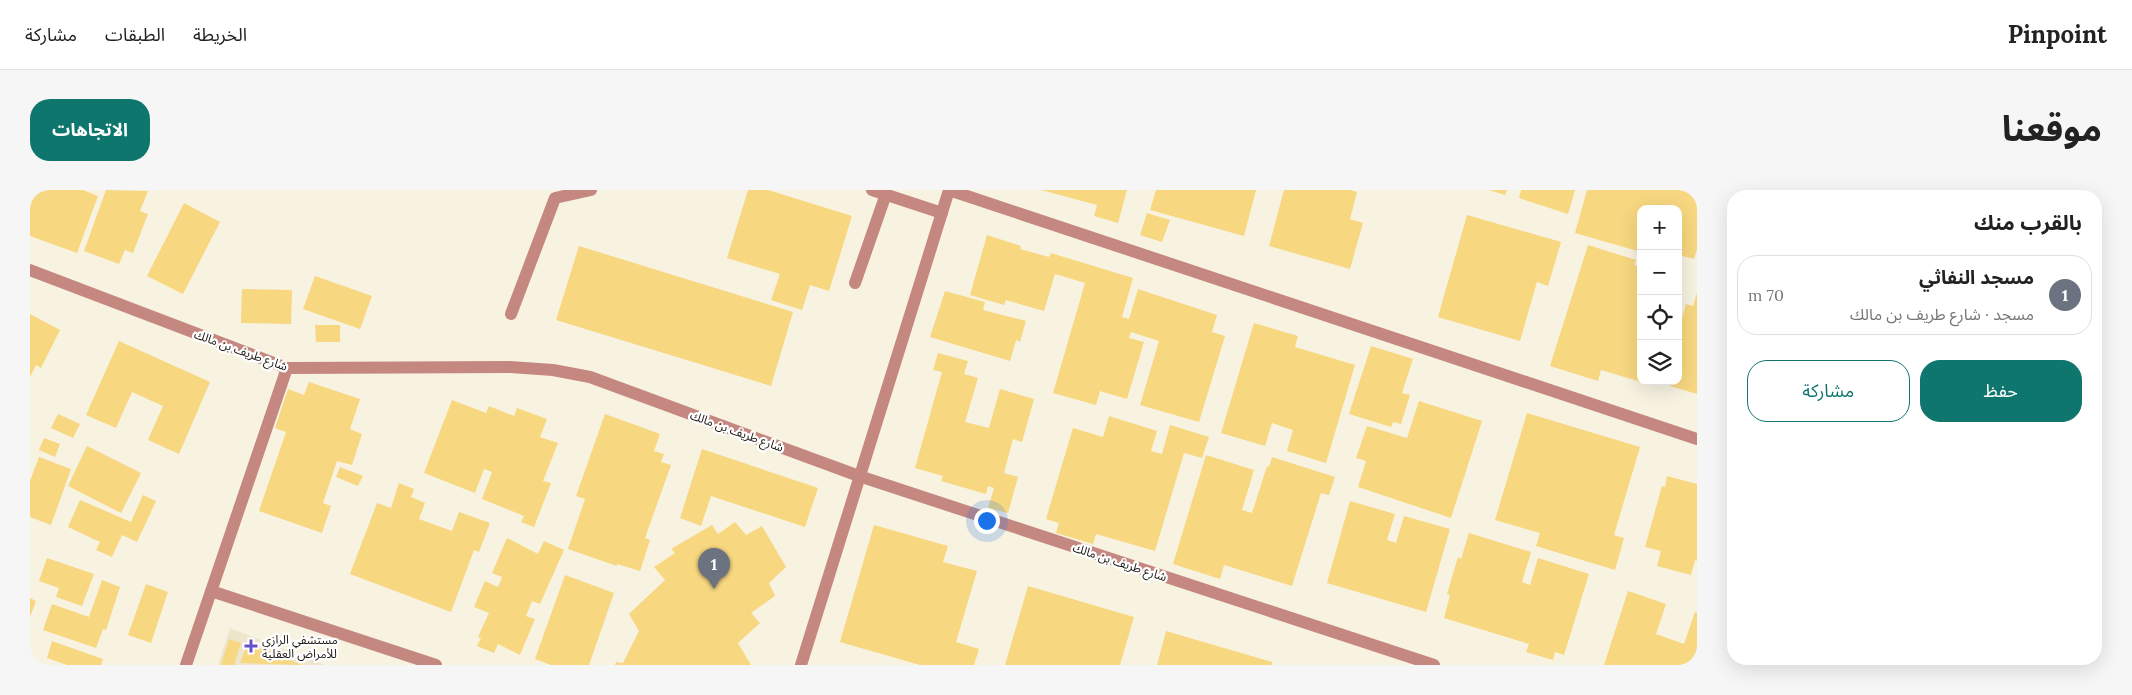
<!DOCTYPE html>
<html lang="ar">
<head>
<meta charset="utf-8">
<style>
	:root { --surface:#fff; --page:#f6f6f6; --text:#222; --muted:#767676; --line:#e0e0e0; --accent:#0f766e }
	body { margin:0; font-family:Lora,"Noto Sans Arabic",serif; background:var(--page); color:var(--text); direction:rtl }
	.controls { position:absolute; right:15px; top:15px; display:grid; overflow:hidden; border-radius:10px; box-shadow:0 5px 20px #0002 }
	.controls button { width:45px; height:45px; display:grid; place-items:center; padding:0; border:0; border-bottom:1px solid var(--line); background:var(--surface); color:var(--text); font:25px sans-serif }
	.you { position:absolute; left:956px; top:330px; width:18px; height:18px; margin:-12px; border:4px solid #fff; border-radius:50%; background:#1a73e8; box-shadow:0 0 0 8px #1a73e833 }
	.badge { display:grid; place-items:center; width:32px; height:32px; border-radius:50%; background:var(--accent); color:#fff; font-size:16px; font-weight:700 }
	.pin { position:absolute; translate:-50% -41px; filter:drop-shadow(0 1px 2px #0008) }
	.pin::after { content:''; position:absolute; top:26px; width:18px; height:15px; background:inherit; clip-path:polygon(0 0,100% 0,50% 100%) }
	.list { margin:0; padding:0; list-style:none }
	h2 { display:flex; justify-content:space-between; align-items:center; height:65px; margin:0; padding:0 20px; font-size:21px }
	h2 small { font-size:16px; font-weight:400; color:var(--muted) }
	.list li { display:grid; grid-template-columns:32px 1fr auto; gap:15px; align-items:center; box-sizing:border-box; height:80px; margin:0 10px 10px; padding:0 10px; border:1px solid var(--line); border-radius:20px }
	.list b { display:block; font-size:19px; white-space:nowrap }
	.list p { margin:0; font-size:16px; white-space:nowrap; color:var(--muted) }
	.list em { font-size:16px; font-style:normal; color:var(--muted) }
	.actions { display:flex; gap:10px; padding:15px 20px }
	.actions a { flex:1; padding:11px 0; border:1px solid var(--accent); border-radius:20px; text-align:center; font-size:18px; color:var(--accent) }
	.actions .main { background:var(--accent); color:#fff }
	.icon { flex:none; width:28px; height:28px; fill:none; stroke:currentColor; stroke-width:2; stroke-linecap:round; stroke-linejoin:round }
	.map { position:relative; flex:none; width:1667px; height:475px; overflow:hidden; direction:ltr; border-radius:20px }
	header { display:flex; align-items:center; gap:30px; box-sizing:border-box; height:70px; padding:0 25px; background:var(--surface); border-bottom:1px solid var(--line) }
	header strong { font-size:24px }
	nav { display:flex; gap:28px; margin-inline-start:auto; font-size:18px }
	.intro { display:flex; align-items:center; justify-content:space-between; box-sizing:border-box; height:120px; padding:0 30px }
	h1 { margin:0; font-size:35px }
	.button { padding:12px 22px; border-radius:20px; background:var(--accent); color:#fff; font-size:18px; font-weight:700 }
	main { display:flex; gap:30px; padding:0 30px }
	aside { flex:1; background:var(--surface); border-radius:20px; box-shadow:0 5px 20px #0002 }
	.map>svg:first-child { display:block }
</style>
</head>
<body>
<header>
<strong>Pinpoint</strong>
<nav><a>الخريطة</a><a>الطبقات</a><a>مشاركة</a></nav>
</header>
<div class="intro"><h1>موقعنا</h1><a class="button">الاتجاهات</a></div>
<main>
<aside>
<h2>بالقرب منك<small></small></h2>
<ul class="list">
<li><span class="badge" style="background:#6b7280">1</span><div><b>مسجد النفاثي</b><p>مسجد · شارع طريف بن مالك</p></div><em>70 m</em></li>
</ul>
<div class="actions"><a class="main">حفظ</a><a>مشاركة</a></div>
</aside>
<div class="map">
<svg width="1667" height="475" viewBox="0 0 1667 475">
	<rect width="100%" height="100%" fill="#f8f2e1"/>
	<path fill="#eee5cc" d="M200,438l95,37h-107z"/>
	<g fill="#f7d780">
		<path d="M0,0h53l15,6 -21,57 -47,-17z"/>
		<path d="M76,0l42,1 -8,20 8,3 -15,39 -8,-3 -6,14 -35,-13z"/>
		<path d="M718,0h20l84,26 -23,75 -19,-6 -8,25 -31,-10 9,-26 -53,-16z"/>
		<path d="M1011,0h86l-9,33 -24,-7 3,-11z"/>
		<path d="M1126,0h100l-12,46 -94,-26z"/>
		<path d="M1254,0h66l7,2 -7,27 13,4 -13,46 -81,-23z"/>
		<path d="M1459,0h18l-2,5z"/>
		<path d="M1491,0h54l-7,24 -49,-16z"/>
		<path d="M1557,0h110v59l-3,10 -12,-3 -2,6h-2v-53h-37v43l-66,-19z"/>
		<path d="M154,13l36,19 -37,72 -36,-18z"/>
		<path d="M1117,23l23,7 -8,22 -22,-7z"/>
		<path d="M1437,25l94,27 -13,44 -11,-4 -17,59 -82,-24z"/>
		<path d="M957,45l34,11 -1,3 29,8 2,-4 82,25 -11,39 7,2 9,-30 79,26 -5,17 13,4 -26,86 -59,-17 19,-64 -28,-9 -2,6 15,4 -17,57 -27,-8 -4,14 -43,-12 32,-110 -30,-9 -11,37 -38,-11 -2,5 -34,-10z"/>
		<path d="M1558,55l48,15 -2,5 7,2v114h11l-1,4 -50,-15 -3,11 -48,-15z"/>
		<path d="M549,56l214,66 -22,74 -215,-66z"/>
		<path d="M285,86l57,20 -12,33 -57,-20z"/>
		<path d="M212,99l50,1 -1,34 -50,-1z"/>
		<path d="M915,101l40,11 -2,8 43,11 -6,21 -4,-2 -6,21 -80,-24z"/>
		<path d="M1667,103v101l-27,-8 1,-5h7v-24l2,-7 -2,-1v-17l8,-28 7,2z"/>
		<path d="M0,124l30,16 -19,38 -5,-3 -6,12z"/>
		<path d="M1224,133l44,13 -3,11 60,18 -29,98 -39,-12 6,-21 -21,-7 -7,23 -44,-13z"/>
		<path d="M285,135h25v17h-24z"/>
		<path d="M89,151l91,41 -31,72 -31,-14 15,-34 -31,-14 -16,36 -30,-13z"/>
		<path d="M1341,156l42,13 -11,34 8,2 -9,29 -8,-2 -2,5 -42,-13z"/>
		<path d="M908,163l30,8 -4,13 14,4 -13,44 24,6 11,-39 34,10 -12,43 -9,-3 -9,34 14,4 -10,36 -20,-5 6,-20 -6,-2 -2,8 -45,-13 2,-5 -28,-8 27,-96 -9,-2z"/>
		<path d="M279,192l51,17 -10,30 12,5 -10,31 -15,-4 -14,42 8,3 -9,27 -63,-22 27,-79 -11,-4 13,-39 16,6z"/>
		<path d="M422,210l34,13 3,-7 25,10 3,-8 30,11 -7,18 18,6 -15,38 8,2 -17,44 -13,-5 3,-6 -42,-17 10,-27 -8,-3 -9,24 -51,-20z"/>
		<path d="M1389,211l63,20 -31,97 -93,-31 8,-26 -10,-3 11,-32 40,12z"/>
		<path d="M1497,223l113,34 -26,88 10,3 -9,32 -79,-24 4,-13 -45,-13z"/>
		<path d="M28,224l22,10 -7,14 -22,-10z"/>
		<path d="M575,224l55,20 -6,17 10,3 -3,8 10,3 -26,73 5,2 -10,31 -23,-7v2l-49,-17 17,-50 -9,-3z"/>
		<path d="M1079,226l48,15 -6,20 11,3 8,-29 39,12 -7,21 -18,-5 -29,98 -59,-17 -3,10 -37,-11 3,-10 -13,-4 27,-91 30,9z"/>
		<path d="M14,248l16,6 -5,13 -16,-7z"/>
		<path d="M57,256l54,27 -20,40 -53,-27z"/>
		<path d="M672,259l116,39 -13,39 -94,-31 -10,30 -21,-8z"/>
		<path d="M1176,265l48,15 -12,40 10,3 15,-47 2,1 3,-10 63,20 -6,18 -8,-2 -29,93 -68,-21 -4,14 -47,-15z"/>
		<path d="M9,267l32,12 -20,56 -21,-8v-36z"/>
		<path d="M310,277l23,9 -5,10 -22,-9z"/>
		<path d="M1637,286l30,8v77l-2,-1 -4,15 -34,-9 4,-15 -16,-4 17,-61 3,1z"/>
		<path d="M369,293l15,6 -3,8 14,6 -6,16 33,12 7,-19 31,11 -11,29 -5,-2 -23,62 -101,-38 27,-71 14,5z"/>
		<path d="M113,305l13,6 -19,41 -15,-7 -10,22 -16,-7 4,-8 -32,-15 12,-27 51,22z"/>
		<path d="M1320,311l45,13 -8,26 9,3 8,-27 46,13 -24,83 -99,-29z"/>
		<path d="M705,332l11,13 16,-9 24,41 -17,16 6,13 -24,17 9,10 -22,20 13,22h-136l1,-3 7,1 16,-32 -10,-17 36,-34 -11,-13 21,-14 -4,-4 41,-24 6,9z"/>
		<path d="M844,335l74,21 -5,16 34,9 -21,71 23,7 -5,16h-54l-80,-23z"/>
		<path d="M1439,343l62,19 -9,30 8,3 8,-27 51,16 -25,81 -9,-3 -2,8 -27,-8 3,-8 -85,-26 6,-23 -3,-1 11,-37 3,2z"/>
		<path d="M477,348l31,16 6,-13 20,9 -24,54 -8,-3 -6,15 9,3 -15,36 -22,-11 -4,9 -17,-7 4,-8 -3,-1 11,-24 -15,-6 11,-26 13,6 4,-10 -10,-4z"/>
		<path d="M17,368l47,16 -12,32 -26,-9 3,-9 -20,-7z"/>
		<path d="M535,385l49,18 -25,72h-38l-16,-6z"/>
		<path d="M72,390l18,7 -14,43 -3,-1 -7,19 -53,-18 9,-26 37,13z"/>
		<path d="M116,394l22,8 -17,51 -23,-8z"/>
		<path d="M998,396l106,31 -14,48h-115z"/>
		<path d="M1598,401l38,13 -10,30 28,10 11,-32 2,1v52h-93z"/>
		<path d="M0,408l6,3 -6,16z"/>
		<path d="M1136,441l106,31v3h-115z"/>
		<path d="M199,449l12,4 -7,22h-13z"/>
		<path d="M22,451l51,18 -2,6h-34l-20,-7z"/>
		<path d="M218,453l54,22 -62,-2z"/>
	</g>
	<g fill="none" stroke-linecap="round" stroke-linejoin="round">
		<g stroke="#c58880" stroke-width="12">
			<path d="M842,0l70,23"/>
			<path d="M825,93l31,-89"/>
			<path d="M481,124l44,-116 36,-8"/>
		</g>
		<g stroke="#c58880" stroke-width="12">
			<path d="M919,0l748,249"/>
			<path d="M0,80l257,98 223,-1 43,3 37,7 269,99 575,189"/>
			<path d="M181,401l225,74"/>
			<path d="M156,475l101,-297"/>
			<path d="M771,475l148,-475"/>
		</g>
	</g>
	<path fill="#6550c9" stroke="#fff" stroke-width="2" d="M218.5 448.5h5v5h5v5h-5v5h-5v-5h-5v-5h5z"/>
	<g text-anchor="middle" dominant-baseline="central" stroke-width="4.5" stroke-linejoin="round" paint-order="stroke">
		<g font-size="12" fill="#1c1a14" stroke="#fff">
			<text transform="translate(211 160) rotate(20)">شارع طريف بن مالك</text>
			<text transform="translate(707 241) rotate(20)">شارع طريف بن مالك</text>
			<text transform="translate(1090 372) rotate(18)">شارع طريف بن مالك</text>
		</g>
		<g font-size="12" fill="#1c1a14" stroke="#fff" text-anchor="start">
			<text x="232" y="449">مستشفي الرازي<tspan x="232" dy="14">للأمراض العقلية</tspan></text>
		</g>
	</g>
</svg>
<div class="controls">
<button>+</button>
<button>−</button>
<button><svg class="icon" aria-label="locate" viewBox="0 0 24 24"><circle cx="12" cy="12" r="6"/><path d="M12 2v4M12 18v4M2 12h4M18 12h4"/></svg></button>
<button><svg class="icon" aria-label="layers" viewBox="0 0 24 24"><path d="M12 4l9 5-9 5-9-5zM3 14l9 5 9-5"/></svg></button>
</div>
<div class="you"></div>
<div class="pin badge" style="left:684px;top:399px;background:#6b7280">1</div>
</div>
</main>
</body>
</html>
